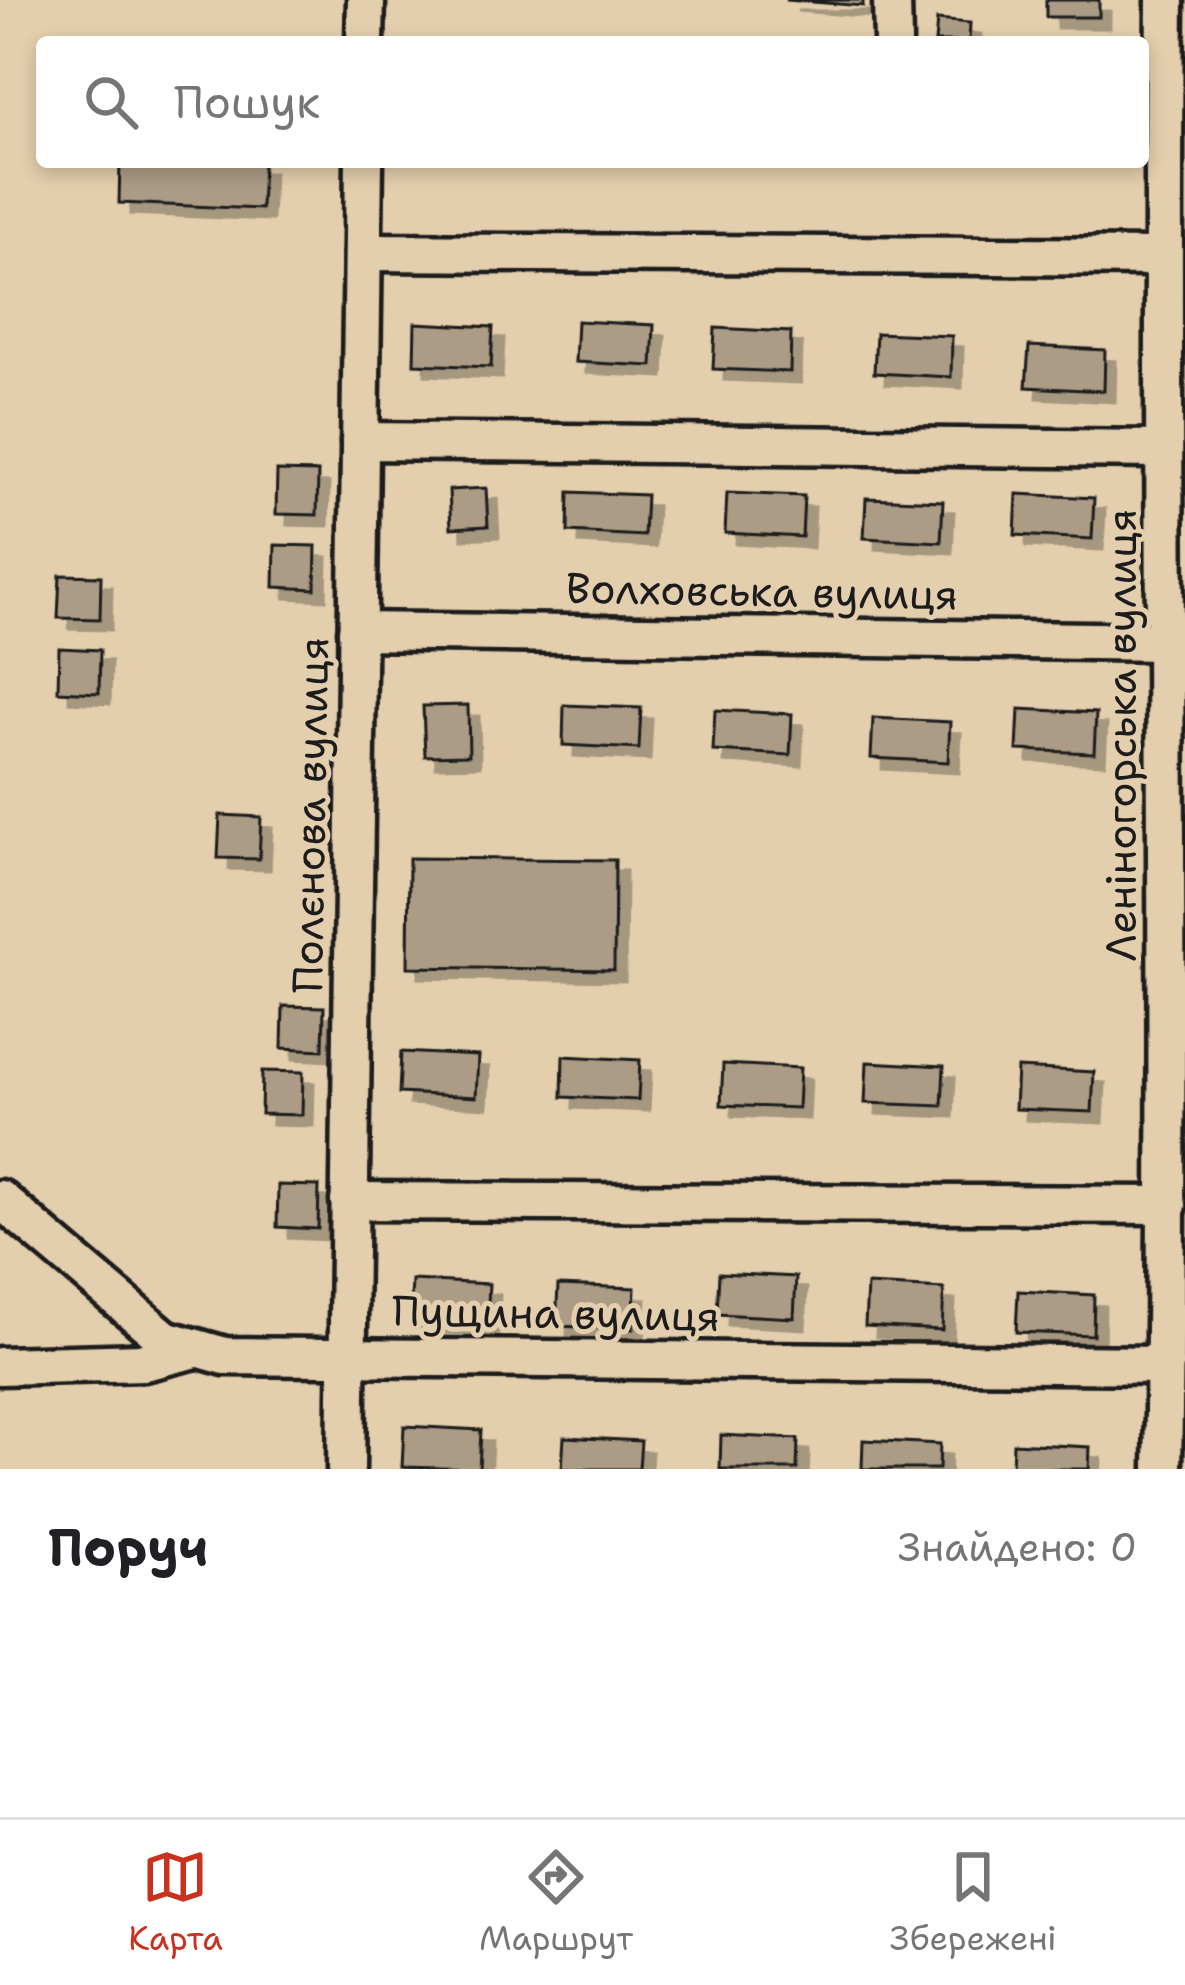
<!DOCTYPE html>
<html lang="uk">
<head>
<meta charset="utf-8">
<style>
	:root { --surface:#fff; --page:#f6f6f6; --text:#202124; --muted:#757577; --line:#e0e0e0; --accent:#c8321e }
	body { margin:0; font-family:"Shantell Sans",sans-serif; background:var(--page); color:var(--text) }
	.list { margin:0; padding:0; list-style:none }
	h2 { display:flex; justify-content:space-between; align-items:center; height:156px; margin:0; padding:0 48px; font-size:51px }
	h2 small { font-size:39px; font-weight:400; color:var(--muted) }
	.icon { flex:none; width:66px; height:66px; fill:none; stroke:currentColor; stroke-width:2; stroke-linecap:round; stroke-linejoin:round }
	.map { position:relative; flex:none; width:1185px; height:1469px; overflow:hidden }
	.search { position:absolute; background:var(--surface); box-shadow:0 6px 18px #0003; left:36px; right:36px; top:36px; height:132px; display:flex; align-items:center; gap:30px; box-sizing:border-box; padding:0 42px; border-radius:12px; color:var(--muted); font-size:45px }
	.sheet { height:348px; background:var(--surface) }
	nav { display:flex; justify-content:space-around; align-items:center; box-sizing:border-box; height:168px; border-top:3px solid var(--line); background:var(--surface); font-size:33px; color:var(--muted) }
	nav a { display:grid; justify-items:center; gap:6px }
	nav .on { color:var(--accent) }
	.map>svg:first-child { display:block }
</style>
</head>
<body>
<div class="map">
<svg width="1185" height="1469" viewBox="0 0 1185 1469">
	<defs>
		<filter id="shadow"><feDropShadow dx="11" dy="11" stdDeviation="0" flood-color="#0004"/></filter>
	</defs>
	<rect width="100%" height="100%" fill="#e3cead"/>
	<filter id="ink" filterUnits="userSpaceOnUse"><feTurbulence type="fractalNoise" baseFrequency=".00833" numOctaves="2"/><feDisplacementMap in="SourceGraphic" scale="24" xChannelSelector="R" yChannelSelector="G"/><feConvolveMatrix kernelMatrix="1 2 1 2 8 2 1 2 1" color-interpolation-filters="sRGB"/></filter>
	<g filter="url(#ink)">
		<g fill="#ac9c85" stroke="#1c1c1c" stroke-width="3" filter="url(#shadow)">
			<path d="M786,0h77v6z"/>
			<rect x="1046" y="0" width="53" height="17"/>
			<path d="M937,20l33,3 -1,19h-34z"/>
			<path d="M120,162h143l-2,47 -142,-6z"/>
			<path d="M577,321l77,4 -2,41 -77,-4z"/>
			<path d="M415,323l78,4 -2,40 -77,-3z"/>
			<path d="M715,328l76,4 -1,40 -77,-3z"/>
			<path d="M876,333l76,3 -1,41 -77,-4z"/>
			<path d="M1029,346l76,4 -1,41 -78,-4z"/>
			<path d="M277,471l41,1 -1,43 -41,-1z"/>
			<path d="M486,488l2,38 -37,2 -2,-38z"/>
			<path d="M569,492l77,3 -2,41 -76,-4z"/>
			<path d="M727,493l77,3 -2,41 -77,-4z"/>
			<path d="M1017,494l77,4 -2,41 -77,-4z"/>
			<path d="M866,498l77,3 -2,41 -77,-4z"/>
			<path d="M275,545l41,1 -1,43 -41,-2z"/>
			<path d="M60,575l41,1 -1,43 -42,-1z"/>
			<path d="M59,648l41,2 -1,43 -41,-2z"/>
			<path d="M468,705l1,50 -44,1 -2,-50z"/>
			<path d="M564,705l77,3 -2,41 -76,-4z"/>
			<path d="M1019,709l77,4 -2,40 -77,-3z"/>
			<path d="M715,710l77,4 -2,41 -77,-4z"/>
			<path d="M873,718l77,4 -2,40 -77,-4z"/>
			<path d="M220,815l41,2 -2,42 -41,-1z"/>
			<path d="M409,858l206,2 -1,110 -206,-3z"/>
			<path d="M283,1006l41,1 -1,43 -41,-2z"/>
			<path d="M401,1052l77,4 -2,41 -77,-4z"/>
			<path d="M563,1056l77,4 -2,40 -76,-3z"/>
			<path d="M867,1062l77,4 -2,40 -77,-3z"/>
			<path d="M723,1064l77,4 -2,40 -77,-3z"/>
			<path d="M1017,1068l77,4 -2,40 -77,-3z"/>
			<path d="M262,1071l41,1 -1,43 -41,-1z"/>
			<path d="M278,1185l41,1 -1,43 -41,-2z"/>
			<path d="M719,1273l77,4 -2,41 -77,-4z"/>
			<path d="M412,1280l77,4 -2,40 -77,-3z"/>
			<path d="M558,1285l77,3 -2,41 -77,-3z"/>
			<path d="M867,1285l77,4 -2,41 -77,-4z"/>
			<path d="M1018,1291l76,4 -1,40 -77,-3z"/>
			<path d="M404,1426l77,4 -2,39 -77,-2z"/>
			<path d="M721,1435l77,4 -1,30h-77z"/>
			<path d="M564,1437l77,4 -2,28h-77z"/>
			<path d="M863,1440l77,4 -1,25h-77z"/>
			<path d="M1013,1443l77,4 -1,22h-77z"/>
		</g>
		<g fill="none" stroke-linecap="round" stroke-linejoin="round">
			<g stroke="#1c1c1c" stroke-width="45">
				<g id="minor">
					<path d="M892,0l1,42"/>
					<path d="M365,42l1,-42"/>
					<path d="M363,252l799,5"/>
					<path d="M360,441l804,8"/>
					<path d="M357,631l808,11"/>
					<path d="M0,1199l165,140 60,17 940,9"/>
					<path d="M349,1201l819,4"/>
					<path d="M0,1366l144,-4 48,-12"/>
					<path d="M346,1469l18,-1307"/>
					<path d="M1163,1469c9,-490 -3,-979 2,-1469"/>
				</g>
			</g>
			<use href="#minor" stroke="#e3cead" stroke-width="36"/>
		</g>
	</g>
	<g text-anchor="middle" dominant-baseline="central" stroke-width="10" stroke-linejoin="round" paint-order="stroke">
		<g font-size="42" fill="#1c1c1c" stroke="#e3cead">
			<text transform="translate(762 591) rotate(1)">Волховська вулиця</text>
			<text transform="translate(1121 735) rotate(-90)">Леніногорська вулиця</text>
			<text transform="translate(310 815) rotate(-89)">Полєнова вулиця</text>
			<text transform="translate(556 1313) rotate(1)">Пущина вулиця</text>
		</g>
	</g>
</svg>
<div class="search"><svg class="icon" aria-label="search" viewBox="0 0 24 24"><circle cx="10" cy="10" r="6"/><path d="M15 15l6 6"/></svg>Пошук</div>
</div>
<section class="sheet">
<h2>Поруч<small>Знайдено: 0</small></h2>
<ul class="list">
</ul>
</section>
<nav>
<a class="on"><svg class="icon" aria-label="map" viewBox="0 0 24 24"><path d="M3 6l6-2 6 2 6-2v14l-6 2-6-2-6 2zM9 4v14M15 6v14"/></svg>Карта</a>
<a><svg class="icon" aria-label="directions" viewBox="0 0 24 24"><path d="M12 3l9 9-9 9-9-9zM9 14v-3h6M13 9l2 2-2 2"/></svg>Маршрут</a>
<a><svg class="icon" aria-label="saved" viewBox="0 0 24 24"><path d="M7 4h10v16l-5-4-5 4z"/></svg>Збережені</a>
</nav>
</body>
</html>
